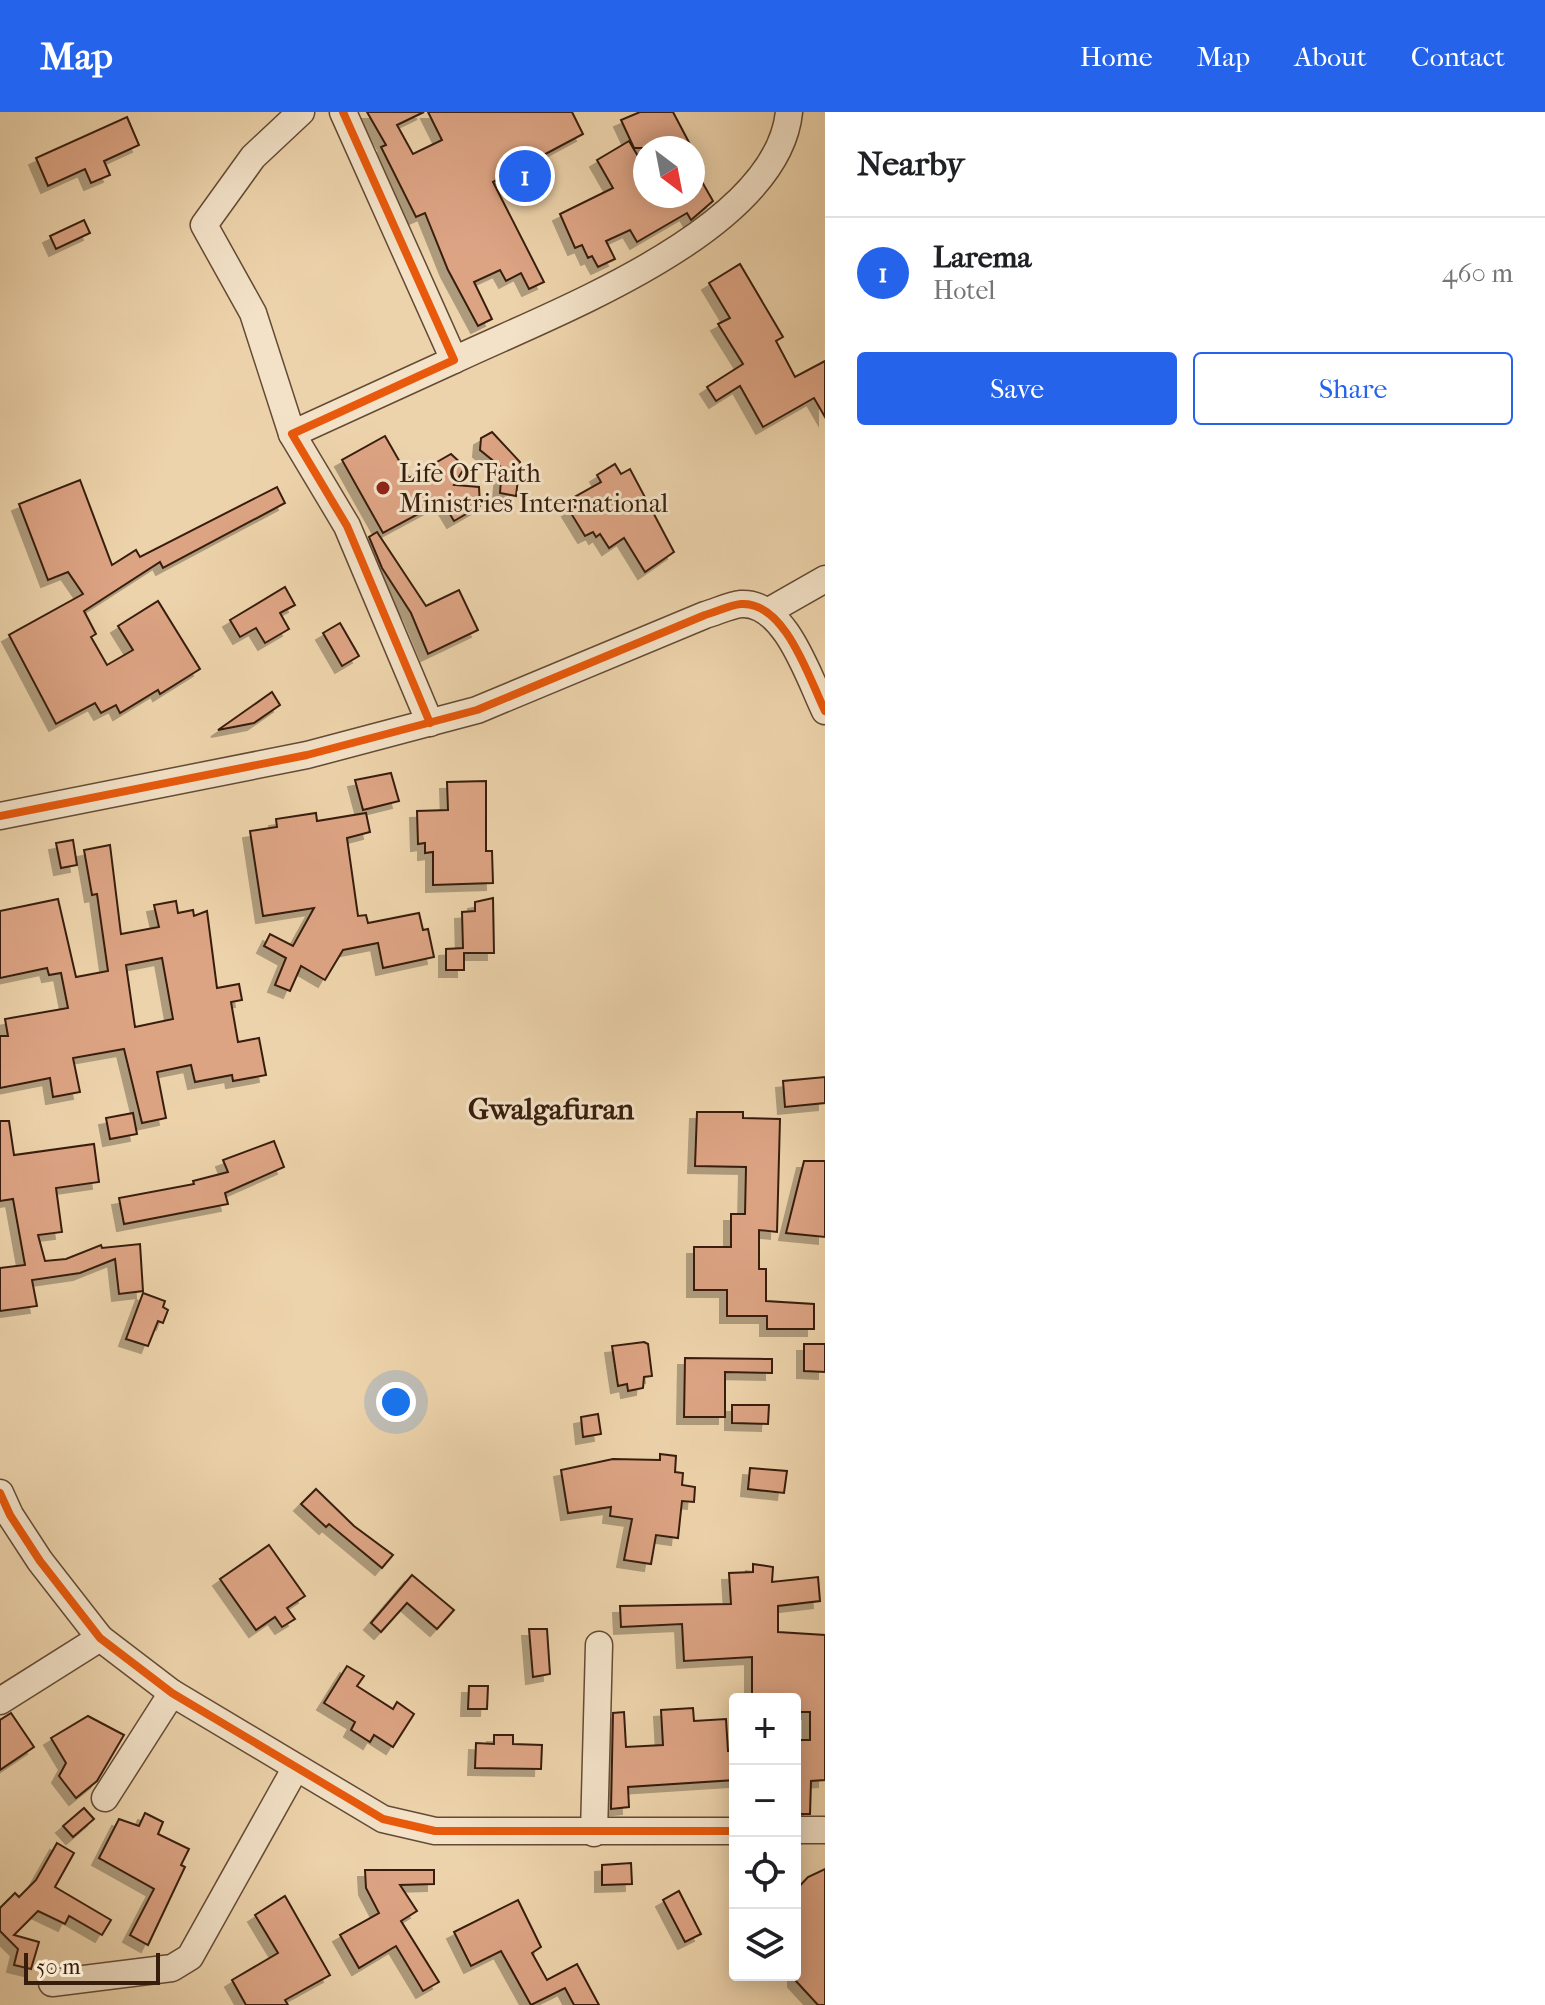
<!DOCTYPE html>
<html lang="en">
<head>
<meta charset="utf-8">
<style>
	:root { --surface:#fff; --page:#f6f6f6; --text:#202124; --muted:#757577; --line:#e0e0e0; --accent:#2563eb }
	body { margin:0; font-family:"IM FELL French Canon",serif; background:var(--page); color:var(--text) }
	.controls { position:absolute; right:24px; bottom:24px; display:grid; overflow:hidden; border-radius:8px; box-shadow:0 4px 20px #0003 }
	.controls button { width:72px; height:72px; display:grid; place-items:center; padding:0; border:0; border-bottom:2px solid var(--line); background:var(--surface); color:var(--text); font:40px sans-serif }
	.compass { position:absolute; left:633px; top:24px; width:72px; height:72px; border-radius:50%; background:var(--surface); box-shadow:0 4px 20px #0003; rotate:148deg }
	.scale { position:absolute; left:24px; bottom:20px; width:136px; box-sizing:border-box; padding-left:8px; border:4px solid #371e0c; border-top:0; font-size:22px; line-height:28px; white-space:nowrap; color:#371e0c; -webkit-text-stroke:6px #f3e2c8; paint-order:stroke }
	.you { position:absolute; left:396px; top:1290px; width:28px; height:28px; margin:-20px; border:6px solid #fff; border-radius:50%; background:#1a73e8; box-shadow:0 0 0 12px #1a73e833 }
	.badge { display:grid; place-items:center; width:52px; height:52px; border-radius:50%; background:var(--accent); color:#fff; font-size:26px; font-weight:700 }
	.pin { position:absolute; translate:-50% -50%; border:4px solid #fff; box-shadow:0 2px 8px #0006 }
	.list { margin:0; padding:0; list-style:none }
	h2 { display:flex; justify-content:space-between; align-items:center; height:104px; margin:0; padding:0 32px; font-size:34px }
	h2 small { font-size:26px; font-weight:400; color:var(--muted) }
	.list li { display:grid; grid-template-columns:52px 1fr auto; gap:24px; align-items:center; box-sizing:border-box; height:112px; padding:0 32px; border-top:2px solid var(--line) }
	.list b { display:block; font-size:30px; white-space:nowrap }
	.list p { margin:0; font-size:26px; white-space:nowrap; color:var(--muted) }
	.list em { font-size:26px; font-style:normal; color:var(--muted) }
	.actions { display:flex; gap:16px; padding:24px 32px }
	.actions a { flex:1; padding:18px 0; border:2px solid var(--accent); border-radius:8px; text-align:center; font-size:28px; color:var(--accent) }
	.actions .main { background:var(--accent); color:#fff }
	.icon { flex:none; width:44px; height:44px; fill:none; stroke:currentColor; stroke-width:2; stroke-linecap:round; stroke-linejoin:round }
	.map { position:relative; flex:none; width:825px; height:1893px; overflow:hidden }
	header { display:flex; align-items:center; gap:48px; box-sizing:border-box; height:112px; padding:0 40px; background:var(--accent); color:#fff }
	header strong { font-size:38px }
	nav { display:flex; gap:44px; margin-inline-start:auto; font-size:28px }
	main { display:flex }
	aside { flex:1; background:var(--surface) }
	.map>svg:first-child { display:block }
</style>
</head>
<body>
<header>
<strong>Map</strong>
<nav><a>Home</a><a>Map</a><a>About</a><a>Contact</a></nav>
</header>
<main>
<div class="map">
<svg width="825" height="1893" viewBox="0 0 825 1893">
	<defs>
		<filter id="shadow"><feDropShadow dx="-7" dy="7" stdDeviation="0" flood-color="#0004"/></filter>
	</defs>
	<rect width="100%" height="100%" fill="#edd3ab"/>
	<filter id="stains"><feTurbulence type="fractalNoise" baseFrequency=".0025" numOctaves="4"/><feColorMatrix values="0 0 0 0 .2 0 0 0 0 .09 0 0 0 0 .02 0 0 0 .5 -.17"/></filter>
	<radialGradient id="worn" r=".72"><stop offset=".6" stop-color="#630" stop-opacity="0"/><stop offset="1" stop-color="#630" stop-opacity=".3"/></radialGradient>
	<g fill="#dda484" stroke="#371e0c" stroke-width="2" fill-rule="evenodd" filter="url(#shadow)">
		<path d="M367,0h57l-27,13 16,29 29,-14 -14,-28h144l11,22 -90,48 51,100 -15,7 -8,-16 -15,8 -6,-11 -26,12 18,37 -14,7 -30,-56 -23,-57 -9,4 -35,-70 5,-2z"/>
		<path d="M640,0h33l19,36h-58l-13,-28z"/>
		<path d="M127,5l12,28 -35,16 6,14 -19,8 -6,-14 -37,17 -12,-28z"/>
		<path d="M629,29l16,27v28h48v-30l20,35 -22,19 -4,-7 -50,29 -7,-12 -24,11 9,18 -17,8 -6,-11 -4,2 -6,-13 -7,3 -15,-34 53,-26 -16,-28z"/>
		<path d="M84,108l6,13 -34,16 -6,-13z"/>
		<path d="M740,152l43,73 -7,4 19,36 30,-16v56l-11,-19 -51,29 -23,-41 -24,15 -9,-14 36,-23 -25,-40 12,-6 -21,-35z"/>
		<path d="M492,320l28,30 -4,34 -16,-3 2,-25 -22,-18 1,-12z"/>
		<path d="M385,324l24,42 42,-24 14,13 -11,18 25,2 1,19 -26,15 -12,-20 -59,32 -41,-73z"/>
		<path d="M615,352l6,10 9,-5 44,83 -29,20 -21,-34 -15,10 -9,-14 -4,3 -3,-5 -8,4 -16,-26 6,-3 -4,-8 30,-17 -4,-7z"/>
		<path d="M80,368l32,85 24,-15 4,7 137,-70 8,16 -122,65 -3,-6 -76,49 12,23 -5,3 16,28 26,-15 -15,-24 40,-25 42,68 -40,25 -2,-4 -38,23 -4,-8 -15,8 -6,-10 -39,21 -47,-89 74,-41 -15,-22 -20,8 -29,-76z"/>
		<path d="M377,420l49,74 33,-16 19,40 -50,24 -17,-41 -29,-45 -13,-31z"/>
		<path d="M285,475l10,18 -15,8 9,16 -24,14 -9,-15 -16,9 -10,-17z"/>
		<path d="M340,511l19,33 -17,10 -19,-33z"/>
		<path d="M272,580l8,13 -26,18 -36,7z"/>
		<path d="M391,661l8,28 -36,9 -8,-30z"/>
		<path d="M486,669v70h6l1,32 -60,2v-33l-8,1v-10l-7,1 -1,-33 31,-1 -1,-28z"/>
		<path d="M316,701l1,8 49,-8 4,19 -23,6 11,78 8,-1 2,8 51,-10 4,17 5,-1 6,28 -51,11 -5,-25 -35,7 -18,30 -24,-14 -11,25 -15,-6 11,-27 -22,-12 6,-12 23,12 21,-38 -51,8 -13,-85 27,-4 -1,-8z"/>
		<path d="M73,728l4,25 -16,3 -5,-25z"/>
		<path d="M110,733l11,89 38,-7 -5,-22 22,-4 2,12 15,-3 1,6 13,-5 10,77 22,-4 3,16 -11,2 7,40 21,-4 7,37 -33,6 -1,-6 -37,7 -4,-17 -34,7 9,46 -24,5 -18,-74 -51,9 7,34 -27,5 -3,-19 -50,10v-52h8l-3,-17 63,-11 -7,-35 -12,2 -2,-7 -47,10v-67l58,-12 18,78 32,-6 -11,-77 -5,1 -8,-45zM162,846l11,61 -38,8 -9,-62z"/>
		<path d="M493,786l1,55h-30v17h-18v-21l17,-1 -1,-36 13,-1v-9z"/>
		<path d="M825,965v26l-40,4 -2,-26z"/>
		<path d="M697,1000h46v6l37,1 -3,113 -18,-2v39h7v32l48,3v25h-47v-13h-40v-26h-33v-43h37v-33h14l1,-47 -51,-1z"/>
		<path d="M133,1001l4,21 -27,5 -4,-21z"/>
		<path d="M0,1009h9l5,34 80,-11 5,38 -43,6 6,44 -24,3 7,26 21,-2 35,-14 1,3 38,-4 3,47 -24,3 -4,-35 -35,14 -48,7 5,26 -37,5v-43l25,-3 -12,-66 -13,2z"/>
		<path d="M274,1029l10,26 -59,26 3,11 -104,20 -5,-26 75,-14 -1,-3 35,-9 -5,-12z"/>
		<path d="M804,1049h21v76l-39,-4z"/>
		<path d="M143,1181l22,8 -2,6 5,3 -5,13 -5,-2 -10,25 -22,-7z"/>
		<path d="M644,1230l4,2 4,32 -8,1 -1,11 -15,3 -1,-7 -9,2 -6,-40z"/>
		<path d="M804,1232h21v28l-21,-1z"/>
		<path d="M685,1246l87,1v14l-47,-1v45h-41z"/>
		<path d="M732,1293h37l-1,19 -36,-1z"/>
		<path d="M598,1302l3,20 -18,3 -2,-20z"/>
		<path d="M660,1342l16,2 -1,16 8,1 -1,12 13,2 -1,15 -12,-1 -4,37 -22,-3 -5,29 -27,-4 8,-41 -22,-3 1,-9 -43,6 -7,-43 52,-11 47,1z"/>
		<path d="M750,1356l37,3 -3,22 -36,-4z"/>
		<path d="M316,1377l38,37 39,29 -11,13 -53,-44 -3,3 -25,-23z"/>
		<path d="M269,1433l36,51 -18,12 8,11 -13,8 -7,-10 -19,13 -36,-51z"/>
		<path d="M753,1452l20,3 -1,15 46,-5 2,24 -42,5v26l47,3v145l-14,1 -1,33h-15v-74h15v-28h-15v-13h-43v-42l-68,4 -2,-37 -61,3 -1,-21 111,-2 -2,-31 24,-1z"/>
		<path d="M412,1463l42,35 -17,19 -30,-26 -26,29 -10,-9z"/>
		<path d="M529,1517h18l3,45 -17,3z"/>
		<path d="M347,1554l17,10 -7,10 36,23 4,-7 17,12 -21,33 -19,-12 -4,7 -19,-12 4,-8 -31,-19z"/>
		<path d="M469,1574h19l-1,23h-19z"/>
		<path d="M693,1596l1,13 32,-2 2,32h7v29l-107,7 1,20 -18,2 2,-96 11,-1 2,35 37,-2 -2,-35z"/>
		<path d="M11,1601l23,34 -34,23v-50z"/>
		<path d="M88,1604l36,19 -27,46 -21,17 -17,-22 7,-13 -15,-25z"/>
		<path d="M494,1623h19v9l29,1 -1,24 -66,-1 1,-25 18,1z"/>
		<path d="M84,1696l10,11 -21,18 -10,-11z"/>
		<path d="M145,1701l18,9 -5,12 31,15 -8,16 4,2 -37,78 -18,-10 24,-46 -55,-31 20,-39 20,7z"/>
		<path d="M57,1731l17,10 -19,34 56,33 -9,15 -33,-19 -4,8 -27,-13 -24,24 25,7 -8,27 -17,-4 4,-16 -18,-18v-23l15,-15 4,4 17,-17z"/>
		<path d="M631,1751l1,21 -30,1v-20z"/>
		<path d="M825,1757v136h-7l-23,-25v-89l13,-14z"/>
		<path d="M365,1758h69v14l-34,1 17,26 -16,10 38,61 -16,9 -27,-45 -37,22 -19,-33 39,-22 -13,-25z"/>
		<path d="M679,1779l22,43 -16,8 -22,-42z"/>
		<path d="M285,1784l45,79 -45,25 3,5h-42l-14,-25 46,-27 -23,-38z"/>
		<path d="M518,1788l23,47 -9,6 15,27 30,-16 22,41h-25l-9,-17 -34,17 -30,-54 -30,15 -17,-34z"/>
	</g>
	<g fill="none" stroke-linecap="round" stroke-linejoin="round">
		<g stroke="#644b34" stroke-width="29">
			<g id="minor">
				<path d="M343,0l111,248 -162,74 55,92 83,197"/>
				<path d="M454,248c94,-45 323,-128 335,-248"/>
				<path d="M292,322l-39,-121 -49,-88 49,-68 48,-45"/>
				<path d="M769,499l56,-32"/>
				<path d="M0,704l307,-61 170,-45 228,-95c11,-3 25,-10 36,-11 44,-3 68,74 84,107"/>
				<path d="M0,1381l10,22 30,46 60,77 72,55 211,126 52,12h300"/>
				<path d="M0,1589l100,-63"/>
				<path d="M105,1686l67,-105"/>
				<path d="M795,1718h30"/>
				<path d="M594,1721l5,-188"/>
				<path d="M52,1871l120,-15 18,-11 105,-188"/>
			</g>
		</g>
		<use href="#minor" stroke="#f3e2c8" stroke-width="26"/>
		<g stroke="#f3e2c8" stroke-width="13">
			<g id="cycleway">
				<path d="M343,0l111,248 -162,74 55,92 83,197"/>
				<path d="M0,704l307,-61 170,-45 228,-95c11,-3 25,-10 36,-11 44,-3 68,74 84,107"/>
				<path d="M0,1381l10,22 30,46 60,77 72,55 211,126 52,12h300"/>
			</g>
		</g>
		<use href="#cycleway" stroke="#e8590c" stroke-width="8"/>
	</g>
	<circle fill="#8f2418" stroke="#f3e2c8" stroke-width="3" cx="383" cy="376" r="8"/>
	<g text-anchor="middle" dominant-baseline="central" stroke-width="6" stroke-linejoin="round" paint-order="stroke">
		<g font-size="26" fill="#371e0c" stroke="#f3e2c8" text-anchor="start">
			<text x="399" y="361">Life Of Faith<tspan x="399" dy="30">Ministries International</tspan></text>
		</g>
		<g font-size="30" font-weight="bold" fill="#371e0c" stroke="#f3e2c8">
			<text x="551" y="997">Gwalgafuran</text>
		</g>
	</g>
	<rect width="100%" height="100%" filter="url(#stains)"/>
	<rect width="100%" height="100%" fill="url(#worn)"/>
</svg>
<div class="controls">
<button>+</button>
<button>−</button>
<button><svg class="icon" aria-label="locate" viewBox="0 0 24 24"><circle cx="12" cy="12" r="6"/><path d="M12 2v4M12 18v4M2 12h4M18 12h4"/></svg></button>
<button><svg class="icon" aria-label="layers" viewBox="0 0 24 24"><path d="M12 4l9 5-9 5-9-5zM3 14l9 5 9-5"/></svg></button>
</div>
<svg class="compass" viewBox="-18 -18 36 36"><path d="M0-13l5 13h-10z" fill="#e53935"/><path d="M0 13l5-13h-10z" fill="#757577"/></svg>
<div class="scale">50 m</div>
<div class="you"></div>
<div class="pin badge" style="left:525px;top:64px">1</div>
</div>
<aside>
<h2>Nearby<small></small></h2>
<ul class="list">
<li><span class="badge">1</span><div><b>Larema</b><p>Hotel</p></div><em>460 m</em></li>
</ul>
<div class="actions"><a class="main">Save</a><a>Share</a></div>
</aside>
</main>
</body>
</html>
